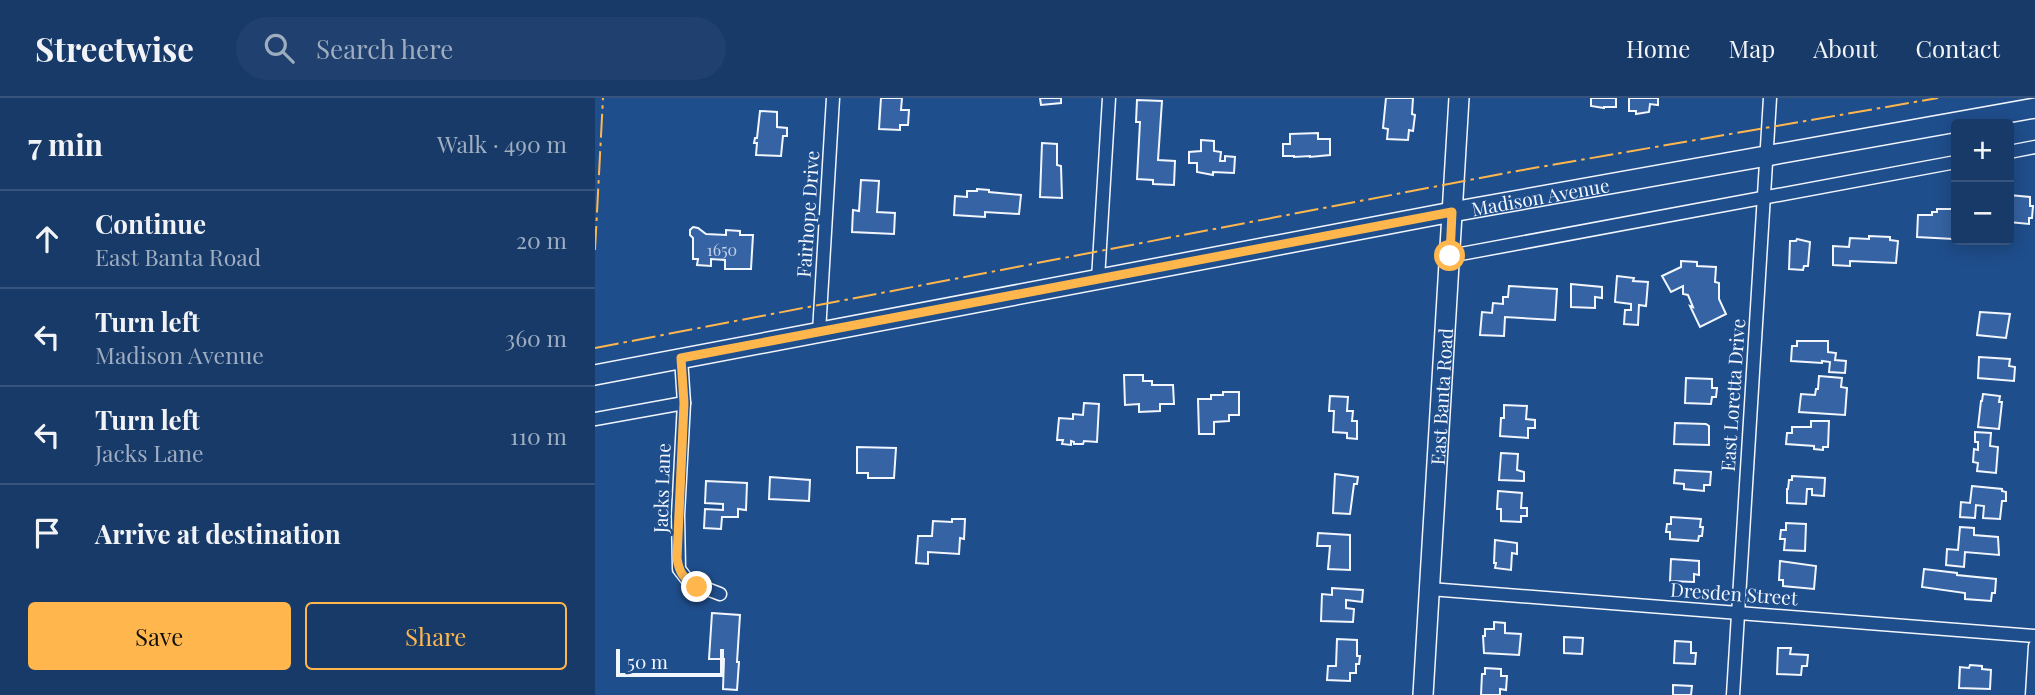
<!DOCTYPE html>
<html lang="en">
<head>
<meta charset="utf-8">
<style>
	:root { --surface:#173a69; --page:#20416f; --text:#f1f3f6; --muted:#9eadc0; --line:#36547d; --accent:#ffb74d }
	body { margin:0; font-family:"Playfair Display",serif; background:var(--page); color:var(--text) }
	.controls { position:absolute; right:21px; top:21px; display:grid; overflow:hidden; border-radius:7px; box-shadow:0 4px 18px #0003 }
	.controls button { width:63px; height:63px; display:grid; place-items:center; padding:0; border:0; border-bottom:2px solid var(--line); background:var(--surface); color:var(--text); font:35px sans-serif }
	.scale { position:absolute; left:21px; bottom:18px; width:108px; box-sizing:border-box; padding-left:7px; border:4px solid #f2f6ff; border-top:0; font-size:19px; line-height:24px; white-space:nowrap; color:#f2f6ff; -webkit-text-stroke:5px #1f4e8c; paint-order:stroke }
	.stop { position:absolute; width:21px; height:21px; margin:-16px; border:5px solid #ffb74d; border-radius:50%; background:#fff }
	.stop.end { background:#ffb74d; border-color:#fff; box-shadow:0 2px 7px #0008 }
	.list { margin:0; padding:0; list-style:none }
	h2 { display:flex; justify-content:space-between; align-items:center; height:91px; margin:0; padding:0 28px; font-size:30px }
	h2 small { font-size:23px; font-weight:400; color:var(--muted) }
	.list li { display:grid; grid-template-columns:46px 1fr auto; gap:21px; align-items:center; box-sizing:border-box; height:98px; padding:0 28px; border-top:2px solid var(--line) }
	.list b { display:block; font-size:26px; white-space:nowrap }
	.list p { margin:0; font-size:23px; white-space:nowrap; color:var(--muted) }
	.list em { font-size:23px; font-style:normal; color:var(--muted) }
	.actions { display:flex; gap:14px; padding:21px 28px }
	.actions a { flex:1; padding:16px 0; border:2px solid var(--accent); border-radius:7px; text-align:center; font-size:24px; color:var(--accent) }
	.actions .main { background:var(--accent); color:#111 }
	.icon { flex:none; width:38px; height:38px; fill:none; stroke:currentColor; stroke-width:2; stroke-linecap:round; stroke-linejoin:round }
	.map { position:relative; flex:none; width:1440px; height:597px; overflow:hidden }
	header { display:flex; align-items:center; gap:42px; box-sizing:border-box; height:98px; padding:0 35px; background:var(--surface); border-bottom:2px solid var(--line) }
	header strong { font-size:33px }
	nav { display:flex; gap:38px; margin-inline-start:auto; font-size:24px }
	.search { width:490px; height:63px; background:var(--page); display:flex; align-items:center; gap:18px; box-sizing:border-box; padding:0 24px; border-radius:38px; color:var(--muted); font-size:26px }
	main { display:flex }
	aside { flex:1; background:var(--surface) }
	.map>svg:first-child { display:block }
</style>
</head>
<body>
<header>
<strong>Streetwise</strong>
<div class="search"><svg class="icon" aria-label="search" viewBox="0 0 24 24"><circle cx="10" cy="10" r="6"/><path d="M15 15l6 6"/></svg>Search here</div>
<nav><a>Home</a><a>Map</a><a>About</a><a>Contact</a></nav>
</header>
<main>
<aside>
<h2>7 min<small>Walk · 490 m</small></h2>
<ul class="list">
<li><svg class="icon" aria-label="ahead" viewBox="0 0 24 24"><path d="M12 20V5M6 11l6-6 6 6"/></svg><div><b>Continue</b><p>East Banta Road</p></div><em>20 m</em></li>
<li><svg class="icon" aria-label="left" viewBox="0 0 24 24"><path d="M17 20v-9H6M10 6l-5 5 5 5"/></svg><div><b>Turn left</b><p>Madison Avenue</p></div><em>360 m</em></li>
<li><svg class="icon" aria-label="left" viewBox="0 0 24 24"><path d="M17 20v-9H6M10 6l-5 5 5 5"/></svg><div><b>Turn left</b><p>Jacks Lane</p></div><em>110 m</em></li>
<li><svg class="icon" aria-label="arrive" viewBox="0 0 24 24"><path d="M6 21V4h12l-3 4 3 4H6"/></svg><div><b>Arrive at destination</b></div></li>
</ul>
<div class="actions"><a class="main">Save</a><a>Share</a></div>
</aside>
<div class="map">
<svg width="1440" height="597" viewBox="0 0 1440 597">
	<rect width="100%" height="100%" fill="#1f4e8c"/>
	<g fill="#3563a3" stroke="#f2f6ff" stroke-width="2">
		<path d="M286,0h21l-1,12h8l-1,15h-8v5l-21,-1z"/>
		<path d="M445,0h21v5l-20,2z"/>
		<path d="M791,0h27l-1,16 3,1 -2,16 -4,-1 -1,10 -21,-1 1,-10 -5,-1z"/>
		<path d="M996,0h25v9h-12v1l-13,-2z"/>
		<path d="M1034,0h29v7l-8,-1 -1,8 -13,2v-3h-7z"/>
		<path d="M542,2l25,1 -4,59 17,1 -1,24 -21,-1v-4l-16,-1 3,-57h-4z"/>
		<path d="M165,13l17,1v15l10,1v8h-4l-2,20 -25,-1 1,-12h-3l1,-5h2z"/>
		<path d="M723,35v6h12v16l-20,2v-1l-16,1v-1h-11v-12h7v-10z"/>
		<path d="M606,42l13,1v10l7,1 -1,9h5v-5l10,1 -1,16 -21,-1v3l-16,-3v-9h-8v-11l12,-1z"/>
		<path d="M447,45l15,1v21l4,1 1,32 -22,-1z"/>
		<path d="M266,82l18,1 -2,31 18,1 -1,21 -42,-2 1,-22 6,1z"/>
		<path d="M382,91l12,1v2l32,3 -2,19 -34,-2v5l-31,-2 1,-19 12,1v-6h10z"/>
		<path d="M1414,97l21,2v9h3l-1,12h-3v6l-20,-2z"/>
		<path d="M1342,111h16v30l-36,-2 1,-22h14v-3h5z"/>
		<path d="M98,129l5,1 8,6 20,1v-5l14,1v4h13l-2,34h-26v-9l-14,-1v7l-14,-1 1,-6h-5v-21l-3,-3v-5z"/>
		<path d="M1274,138l21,1v3l8,1 -2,22 -46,-2v5l-17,-1v-19l16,1 1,-9 19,1z"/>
		<path d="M1202,141l13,3 -2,24h-4l-1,4 -14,-1 1,-28h6z"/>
		<path d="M1086,163l16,1v4l19,1 -1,15 4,1v16l7,15 -26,13 -10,-21 3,1 -5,-12 -5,-1v-8l-12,6 -9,-16 19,-9z"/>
		<path d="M1022,178l17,2 -1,3 15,1 -2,24 -7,-1 -1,20 -14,-1 1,-14h6v-6l-16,-2z"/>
		<path d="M976,186l31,3v11l-7,-1v11l-24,-1z"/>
		<path d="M914,188l48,3 -2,31 -50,-3 -1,19 -24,-1 2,-23 10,1 1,-10 10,1v-7h5z"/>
		<path d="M1385,214l30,2 -4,24 -29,-3z"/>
		<path d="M1202,243h31v11l8,1 -1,7 11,1 -1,12 -16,-1 1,-10 -8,-1v2l-31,-2 1,-15h5z"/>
		<path d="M1384,259l31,2 -1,7 6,1 -1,14 -36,-3z"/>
		<path d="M529,277h19v6h9v4h21l1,19h-14v7l-21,1v-8l-14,1z"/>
		<path d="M1224,278l23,2 -1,9 6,1 -2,27 -46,-3 2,-18 14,1 1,-6h2z"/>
		<path d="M1091,280l26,1v9h5l-1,9h-4l-1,7 -26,-1z"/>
		<path d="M628,294h16v23h-10v6l-15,1v12h-15l-1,-35h13v-4h12z"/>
		<path d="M1388,296l17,2 -1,6h3l-3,27 -21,-2 3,-26h1z"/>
		<path d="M735,298l18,1 -1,14h6l-1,10h5v18l-10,-1v-5l-14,-1 1,-21h-5z"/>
		<path d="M489,305l15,1 -2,38 -13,-1 -1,3h-9v-2l-3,-1v4l-9,-1 1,-4h-6l2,-22 14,1v-5l10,1z"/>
		<path d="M909,307l23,1 -1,13 9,1v8h-7v10l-28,-2 1,-18h3z"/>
		<path d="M1216,323h18l-1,26h-5v3l-9,-1v-3l-28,-2 1,-11h5v-6h19z"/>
		<path d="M1080,325l31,1 3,2v19l-35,-1z"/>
		<path d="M1380,334l16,1 -1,13 8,1 -2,26 -19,-2 1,-8 -5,-1 1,-13 4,1v-8h-3z"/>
		<path d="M262,349l39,1 -2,30h-26v-5h-11z"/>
		<path d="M906,355l17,1 -1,16 7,2v9l-25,-1z"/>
		<path d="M1080,372l36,2 -1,13h-6v6l-20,-2v-5l-10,-1z"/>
		<path d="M740,376l23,3 -1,7h-3l-4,30 -17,-1z"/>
		<path d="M1197,378l33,2 -1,18 -12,-1v-6h-5l-1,15 -19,-1v-14h1l1,-9h3z"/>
		<path d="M175,379l40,3 -1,21 -40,-2z"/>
		<path d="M111,383l41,2 -1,27 -8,-1v8h-16l-1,12 -17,-1 1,-19 18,1v-6l-18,-1z"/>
		<path d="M1377,388l30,3v2l4,1v9h-4l-2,18 -17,-1 1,-12 -8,-1 -1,13 -15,-1 1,-15 9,1z"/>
		<path d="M903,393l24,2 -1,15h6v8h-6v6l-20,-1v-12h-4z"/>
		<path d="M1076,419l30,2 -1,8h3l-1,9h-3l-1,5 -28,-2v-7h-4l1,-8h4z"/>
		<path d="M357,421h13l-1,20 -4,-1 -1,16 -31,-2v12l-12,-1 2,-27h14l1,-15 19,1z"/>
		<path d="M1191,425l20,1 -1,27 -21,-1 1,-11h-5l1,-9h5z"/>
		<path d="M1365,429l14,1v7l24,2 1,18 -34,-3 -1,15 -18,-2 1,-16 11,1z"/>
		<path d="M723,435l32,2v35l-22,-1 2,-23h-13z"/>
		<path d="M900,442l22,3v11l-5,-1 -1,17 -16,-2 1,-5h-2z"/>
		<path d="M1076,461l28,2v14l-5,-1v8l-24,-1z"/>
		<path d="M1185,463l36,5 -2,23 -31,-3v-6h-4z"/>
		<path d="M1329,471l33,4v2l39,4 -1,14h-3l-1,8 -26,-2v-6l-43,-6z"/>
		<path d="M737,490l31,2 -1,12 -16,-2v8l8,1 -1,13 -32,-1 1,-27 10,1z"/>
		<path d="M117,515l28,2 -3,47h2l-2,28 -14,-1 1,-30h-15z"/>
		<path d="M899,524l11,1v10l16,1 -2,21 -35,-2 -1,-17h2v-7h9z"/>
		<path d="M969,539l19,1 -1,16 -18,-1z"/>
		<path d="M742,541l20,1v16h3l-1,8h-3v9h-6v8l-23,-1 1,-14h8z"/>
		<path d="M1080,543l16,1v11h5l-1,11 -21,-1z"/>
		<path d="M1183,550h13l-1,6 18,1 -1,11h-5l-1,9 -24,-1z"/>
		<path d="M1375,567l12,1v3l9,1 -1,19 -31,-1 1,-21 9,1z"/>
		<path d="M890,570l16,1v7h6l-1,14 -6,-1v6h-19l1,-21h3z"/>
		<path d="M1078,587l19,1 -1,9h-18z"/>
	</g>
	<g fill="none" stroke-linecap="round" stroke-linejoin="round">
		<g stroke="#f2f6ff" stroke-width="15">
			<g id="street">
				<path d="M1414,54l26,-5"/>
				<path d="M855,158l506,-94"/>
				<path d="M503,181l11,-181"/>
				<path d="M224,234l14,-234"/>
				<path d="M86,260l3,45 -6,112 1,54 10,13 31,12"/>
				<path d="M0,321l89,-16"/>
				<path d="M835,491l605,47"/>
				<path d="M1138,597l37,-597"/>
				<path d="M1437,597l3,-49"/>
			</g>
		</g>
		<g stroke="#f2f6ff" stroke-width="22">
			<g id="secondary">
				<path id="s1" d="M0,277l857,-163 583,-104"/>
				<path id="s2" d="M828,597l36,-597"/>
			</g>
		</g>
		<use href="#street" stroke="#1f4e8c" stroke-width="12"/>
		<use href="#secondary" stroke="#1f4e8c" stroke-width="19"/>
		<g stroke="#ffb74d" stroke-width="2" stroke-dasharray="24 5 3.5 5" stroke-linecap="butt">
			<path d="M0,152l8,-152"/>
			<path d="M0,250l916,-176 427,-74"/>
		</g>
	</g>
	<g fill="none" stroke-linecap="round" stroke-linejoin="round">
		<path stroke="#ffb74d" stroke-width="9" d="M102,489c-13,-8 -18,-14 -20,-29l7,-155 -3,-45 771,-146 -2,44"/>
	</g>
	<g text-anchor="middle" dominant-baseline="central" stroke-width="5" stroke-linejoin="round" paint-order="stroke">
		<g font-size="16" fill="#c3d1e8">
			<text x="127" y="151">1650</text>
		</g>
		<g font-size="19" fill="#f2f6ff" stroke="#1f4e8c">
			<text stroke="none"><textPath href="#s1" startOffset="962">Madison Avenue</textPath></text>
			<text transform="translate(212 116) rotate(-86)">Fairhope Drive</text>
			<text transform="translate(1137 297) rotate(-86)">East Loretta Drive</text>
			<text stroke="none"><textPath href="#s2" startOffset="299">East Banta Road</textPath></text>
			<text transform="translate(66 390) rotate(-88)">Jacks Lane</text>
			<text transform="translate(1139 495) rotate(4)">Dresden Street</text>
		</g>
	</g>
</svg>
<div class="controls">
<button>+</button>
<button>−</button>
</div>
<div class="scale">50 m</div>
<div class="stop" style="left:855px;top:158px"></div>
<div class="stop end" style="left:102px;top:489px"></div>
</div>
</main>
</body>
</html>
